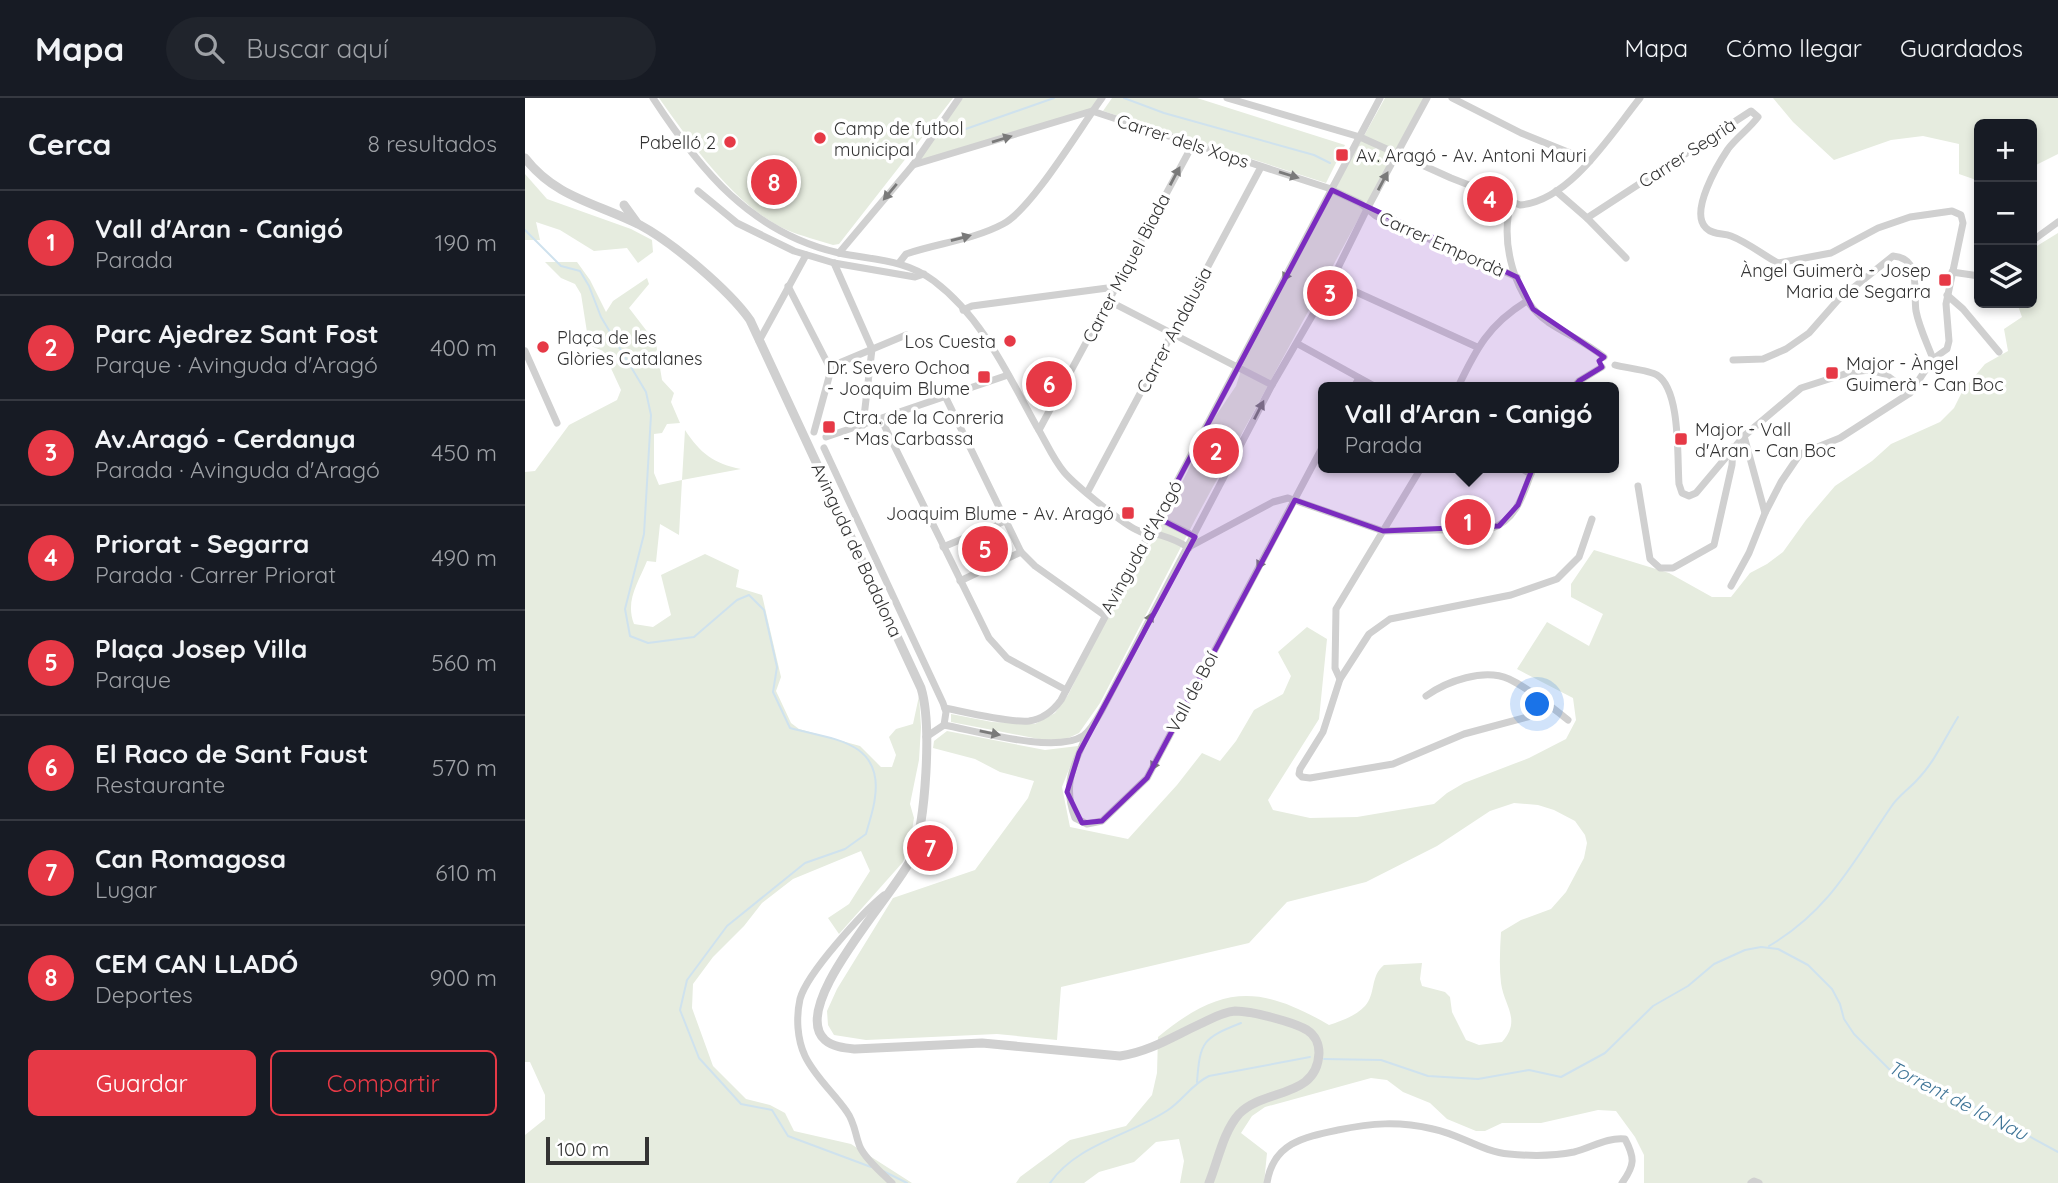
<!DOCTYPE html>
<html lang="es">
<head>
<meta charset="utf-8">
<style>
	:root { --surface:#171b24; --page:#20242c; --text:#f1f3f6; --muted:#9ea1a6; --line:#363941; --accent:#e63946 }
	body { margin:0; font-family:Quicksand,sans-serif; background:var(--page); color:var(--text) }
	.controls { position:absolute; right:21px; top:21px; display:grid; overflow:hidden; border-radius:10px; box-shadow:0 4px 10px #0003 }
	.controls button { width:63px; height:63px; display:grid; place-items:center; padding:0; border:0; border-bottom:2px solid var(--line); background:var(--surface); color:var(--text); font:35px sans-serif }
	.scale { position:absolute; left:21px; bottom:18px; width:103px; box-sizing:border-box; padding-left:7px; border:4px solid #333; border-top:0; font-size:19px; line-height:24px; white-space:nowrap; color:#333; -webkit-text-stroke:5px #fff; paint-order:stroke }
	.you { position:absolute; left:1013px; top:607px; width:24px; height:24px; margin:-18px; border:5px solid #fff; border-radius:50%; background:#1a73e8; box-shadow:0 0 0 10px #1a73e833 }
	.badge { display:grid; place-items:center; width:46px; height:46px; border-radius:50%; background:var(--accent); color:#fff; font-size:23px; font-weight:700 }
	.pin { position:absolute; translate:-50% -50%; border:4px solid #fff; box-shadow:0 2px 7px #0006 }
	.popup { position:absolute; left:793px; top:284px; width:301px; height:91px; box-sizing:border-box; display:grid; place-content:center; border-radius:10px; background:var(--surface); filter:drop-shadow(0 2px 5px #0005); font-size:23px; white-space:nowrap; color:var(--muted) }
	.popup b { font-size:26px; color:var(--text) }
	.popup::after { content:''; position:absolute; left:50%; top:100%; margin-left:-14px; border:14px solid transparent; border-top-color:var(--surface) }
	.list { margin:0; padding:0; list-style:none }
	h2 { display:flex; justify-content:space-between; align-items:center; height:91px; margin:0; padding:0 28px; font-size:30px }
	h2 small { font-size:23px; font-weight:400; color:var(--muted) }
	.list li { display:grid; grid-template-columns:46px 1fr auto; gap:21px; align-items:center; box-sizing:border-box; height:105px; padding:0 28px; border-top:2px solid var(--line) }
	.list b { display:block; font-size:26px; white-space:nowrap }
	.list p { margin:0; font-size:23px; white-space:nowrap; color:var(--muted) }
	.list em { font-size:23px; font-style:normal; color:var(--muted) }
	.actions { display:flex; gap:14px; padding:21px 28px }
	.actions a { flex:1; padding:16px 0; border:2px solid var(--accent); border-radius:10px; text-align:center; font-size:24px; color:var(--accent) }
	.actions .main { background:var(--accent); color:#fff }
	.icon { flex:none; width:38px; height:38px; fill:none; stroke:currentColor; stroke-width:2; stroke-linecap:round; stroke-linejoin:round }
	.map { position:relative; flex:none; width:1533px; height:1085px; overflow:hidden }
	header { display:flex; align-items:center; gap:42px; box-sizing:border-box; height:98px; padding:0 35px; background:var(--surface); border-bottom:2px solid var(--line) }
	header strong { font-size:33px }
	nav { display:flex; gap:38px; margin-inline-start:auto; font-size:24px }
	.search { width:490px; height:63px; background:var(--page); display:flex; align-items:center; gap:18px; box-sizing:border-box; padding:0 24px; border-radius:38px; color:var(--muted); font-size:26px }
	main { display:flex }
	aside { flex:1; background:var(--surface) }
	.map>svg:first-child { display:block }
</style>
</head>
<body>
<header>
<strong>Mapa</strong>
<div class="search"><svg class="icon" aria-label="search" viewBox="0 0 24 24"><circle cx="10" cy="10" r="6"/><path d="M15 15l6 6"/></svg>Buscar aquí</div>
<nav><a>Mapa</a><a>Cómo llegar</a><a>Guardados</a></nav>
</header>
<main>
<aside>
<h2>Cerca<small>8 resultados</small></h2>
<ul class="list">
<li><span class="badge">1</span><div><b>Vall d'Aran - Canigó</b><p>Parada</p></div><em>190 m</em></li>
<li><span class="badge">2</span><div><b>Parc Ajedrez Sant Fost</b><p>Parque · Avinguda d'Aragó</p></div><em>400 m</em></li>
<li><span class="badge">3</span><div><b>Av.Aragó - Cerdanya</b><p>Parada · Avinguda d'Aragó</p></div><em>450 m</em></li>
<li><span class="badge">4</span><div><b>Priorat - Segarra</b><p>Parada · Carrer Priorat</p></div><em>490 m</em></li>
<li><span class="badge">5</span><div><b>Plaça Josep Villa</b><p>Parque</p></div><em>560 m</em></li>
<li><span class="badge">6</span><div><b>El Raco de Sant Faust</b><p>Restaurante</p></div><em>570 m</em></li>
<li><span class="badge">7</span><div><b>Can Romagosa</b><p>Lugar</p></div><em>610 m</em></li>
<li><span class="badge">8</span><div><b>CEM CAN LLADÓ</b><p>Deportes</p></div><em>900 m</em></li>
</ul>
<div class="actions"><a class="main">Guardar</a><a>Compartir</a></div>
</aside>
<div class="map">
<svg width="1533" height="1085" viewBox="0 0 1533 1085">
	<rect width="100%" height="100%" fill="#fff"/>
	<g fill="#e6ecdf">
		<path d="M134,0h294l-114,146 -6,1c-15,-5 -32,-9 -46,-15 -53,-24 -95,-86 -128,-132z"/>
		<path d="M434,0h143l-10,13 -179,54z"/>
		<path d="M587,0h85l148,47 -19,38 -223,-72z"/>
		<path d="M860,0h39l-228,420 -96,185 -21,30 -15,7 -15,1 -98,-19v-8l41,8 43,2 20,-11 13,-18 39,-78 47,-78 59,-119 23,-34 7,-22 102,-194z"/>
		<path d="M1248,0h285v56l-26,13v-43h-53v57l-20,-7v-30l-36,-8 -32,4 -57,20 -41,-38z"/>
		<path d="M0,76l22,25 84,30 21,11 1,12 -15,11 -11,-15 -33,3 -34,-21 -24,-8 4,18h-15z"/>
		<path d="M1533,135v950h-414v-28l-9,-18 -19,-26 -18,-1 -57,13h-39l-17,8h-9l-29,-12 -17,-16 -27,-11 -16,-12 -16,-2 -106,29 -13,9 -11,17 26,20 -3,30h-84l4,-22 -5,-22 -23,3 -22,20 -35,10 -15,11h-68l4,-6 50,-37 56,-14 26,-31 5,-22 1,-36c63,-52 101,-53 171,-12 12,-4 27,-9 36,-19 11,-12 5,-30 19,-41l38,-2 -2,16 2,7 23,6 5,5 2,15 14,28 13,5 23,-3c20,-22 2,-36 -1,-59 -2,-17 -1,-34 0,-51l20,-12 30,-11 15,-17 18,-34 3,-15 -2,-8 -10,-14 -21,-11 -16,-5 -24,-2 -24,8 -53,35 -71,36 -79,20 -38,41 -188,44 -4,53 -60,-6 -131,6 -32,-5 -6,-10 -1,-14 10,-22 56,-91 82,-28 53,-72 6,-17 -34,-9 -25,-13 -42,-11 1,-7 13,-10 98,19 33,-4 -16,41 8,40 58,12 49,-54 25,-32 18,8 16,-20 18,-31 29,-16 8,-18 -13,-24 29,-25 20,12 -8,80 -51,81 5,10 37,8 47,-1 77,-13 13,-11 17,-10 65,-25 37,-19 10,-19 -3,-22 -56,-29 30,-47 42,24 14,-32 -32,-17v-13l23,-34 75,23 43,24h19l19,-24 17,-9 16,-12 23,-32 29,-34 37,-25 19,-17 49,-22 14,-14 9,-18 22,-26 23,-13 -4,-22 18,-12 -5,-14h15v-54z"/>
		<path d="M20,164h32l13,18 16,32 7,-11 34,-23 2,6 -20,24 27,35 6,37 12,13 -3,9 9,21 -13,1 -5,9 -8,1v39l5,12 23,-5 3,-50c15,23 29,34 56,39l-59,11 -3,55 -19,-11 -4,38 -9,-1c-9,22 -22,40 -13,63l19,3 18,-12 -10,-40 44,-21 34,16 -3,17 26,8 19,82 -5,14 15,32 8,6 61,17 21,21h11l4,-12 -7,-18 7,-8 17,-5 6,-28 2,31 -2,33 -9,44 4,14 -4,25 -7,19 -64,72 -11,-16 21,-14 21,-33 -9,-20 -68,28 -31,24 -18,23 -31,31 -20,27 -1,24 21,58 33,33 24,6 15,8 9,18 57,13 61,39h-387v-48l20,-16v-24l-15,-33h-5v-590l10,-1 34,-46 48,-25 4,-10 -18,-39 -14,-6 -8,-51 -6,-10 -14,-6z"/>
	</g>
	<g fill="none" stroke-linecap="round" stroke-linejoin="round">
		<g stroke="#cfe2ee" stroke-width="2">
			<path d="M599,0l40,15 150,42 16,8"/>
			<path d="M414,37l21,-4 94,-33"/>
			<path d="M0,132l36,36 19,5 9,15 12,31 45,75 5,23 -7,119 -19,75 5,27 18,7 46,-6 43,-37 12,-5 15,15 13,57 -4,25 17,36c40,11 93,12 85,69 -1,12 -6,25 -9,37l-21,15 -40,14 -78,63 -40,54 -7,30 19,48 42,46 31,6 16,26 83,31"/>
			<path d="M1244,848c61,-36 84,-84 122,-139 7,-11 18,-18 26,-27 17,-17 28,-42 41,-63"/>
			<path d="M799,961l57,1 47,16 50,3 51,-9 32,7 44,-24 48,-47 35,-20 26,-22 31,-14 16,-3 17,2 30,16 24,24 8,15 4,15 10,15 35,35 64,26 105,57"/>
			<path d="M672,984c3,-41 6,-44 44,-59"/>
			<path d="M358,1073l24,12"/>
			<path d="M525,1085c27,-39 79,-47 118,-73 15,-10 24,-26 41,-34l101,-19"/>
		</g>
		<g stroke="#d0d0d0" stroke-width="7">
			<path d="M128,0c47,72 98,135 186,155 34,7 66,6 95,28 49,37 74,94 103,146 9,15 16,32 27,45 10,12 61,54 75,59 6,3 14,3 21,4 10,3 20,7 29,13"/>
			<path d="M702,0l133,39 91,41 69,27c50,-4 91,-71 120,-107"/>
			<path d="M927,0l69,35 69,28"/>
			<path d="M388,67l179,-54 236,77 32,15 16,13 141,61"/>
			<path d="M173,93l39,32 57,28 40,12 81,14 9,-3"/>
			<path d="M1031,93l31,27 39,40"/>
			<path d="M986,105c-11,39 3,95 37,119 18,12 39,21 56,35"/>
			<path d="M1062,120l164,-107 7,6c-9,12 -21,20 -30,32 -10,15 -39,63 -22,79 7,7 17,5 25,8 16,6 32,19 47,27l53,-10 47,-25 32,-11 42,-6 9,4 2,8 -17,81 3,37 -2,8 -14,10 -23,34 -70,45 -40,16 -19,28 -16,31"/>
			<path d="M1507,143l26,-19"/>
			<path d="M314,155l74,-88 46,-67"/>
			<path d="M309,165l38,86 -9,76"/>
			<path d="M374,165l7,-9c32,-11 67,-14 97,-30 29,-15 77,-96 99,-126"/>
			<path d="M1427,174l27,4"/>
			<path d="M807,183l145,66"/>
			<path d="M263,188l43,84"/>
			<path d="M1422,197l16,14 36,43"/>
			<path d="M584,203l163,84"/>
			<path d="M438,212l9,-4 143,-19"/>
			<path d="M234,243l47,-86"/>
			<path d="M773,246l78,43"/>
			<path d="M0,253l32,72"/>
			<path d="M1208,262l30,-1 23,-10 23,-16 29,-33 55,-44c29,2 20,35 23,55 3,16 11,32 17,48"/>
			<path d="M1090,267c10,3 34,5 42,10 24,15 20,83 22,109l3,9 7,3 7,-3 48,-57 57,-48 50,-16 19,-2 15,4 25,19"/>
			<path d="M829,289l5,-9"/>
			<path d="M933,289c18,-38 31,-63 69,-86"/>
			<path d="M1049,289l5,-6 23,-14"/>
			<path d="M421,300l75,154 14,14 69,49"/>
			<path d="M356,321l108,219 18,20 59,32"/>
			<path d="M514,332l154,-286"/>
			<path d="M289,334l18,-66 74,-31"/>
			<path d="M301,339l182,-62"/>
			<path d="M299,350l119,255 3,9 -2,13"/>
			<path d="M896,370l-85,141 -1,59 5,11 -17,53 -23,37 -1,5 3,3 8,1 83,-14 71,-30 67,-18 14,-13"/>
			<path d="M995,370l11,6"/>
			<path d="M1113,388l12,73 10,9h13l41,-23 18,-80 1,-18"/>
			<path d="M562,395l174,-326"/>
			<path d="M633,420l36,18"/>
			<path d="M418,449l62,-26"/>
			<path d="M664,449l84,-45 15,-4 95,33 107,-2c27,-8 34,-37 43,-61"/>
			<path d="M435,483l61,-29"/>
			<path d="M1206,488l18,-33 16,-40 -21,-77"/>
			<path d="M815,581l29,-45 21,-15 121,-24 46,-16 22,-22 13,-38"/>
			<path d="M901,598c21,-15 58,-28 83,-17 21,10 41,27 59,41"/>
			<path d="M420,610c20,4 65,15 84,13 14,-2 24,-10 32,-21l319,-602"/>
			<path d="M562,636c-13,31 -25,50 -12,84l12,6 15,-3 45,-43 176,-332"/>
			<path d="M401,639l18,-12c33,6 111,29 139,11 8,-6 14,-17 19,-26l170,-325 54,-93 41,-83 60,-111"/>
			<path d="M359,797c-21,17 -77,78 -84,104 -4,18 -3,40 5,57 10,21 29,37 42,56 8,11 8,23 13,35 6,13 22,26 32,36"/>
			<path d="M742,1085c6,-40 37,-46 71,-53 34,-7 60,-9 95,-1 26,5 50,23 76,25 21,2 45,2 65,-2 17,-4 33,-15 51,-13 10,19 10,26 -3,44"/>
			<path d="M1226,1085l3,-2 5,2"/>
		</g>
		<g stroke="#d0d0d0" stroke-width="9">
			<path d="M0,60c31,40 72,45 115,67 32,17 89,65 110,95l171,368c11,36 5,134 -9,169 -14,34 -125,149 -87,183 8,7 20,8 30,9l127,-6 138,13c29,-4 54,-20 80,-32 11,-5 22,-12 35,-13 17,0 58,11 72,19 8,5 12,14 12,23 -2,46 -55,35 -80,61 -16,18 -21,47 -30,69"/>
			<path d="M99,107l13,18"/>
		</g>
	</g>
	<defs><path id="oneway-solid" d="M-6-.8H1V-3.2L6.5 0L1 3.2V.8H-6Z" transform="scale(1.75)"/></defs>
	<g fill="#7a7a7a">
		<use href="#oneway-solid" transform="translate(477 41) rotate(-17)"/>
		<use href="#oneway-solid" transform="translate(764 77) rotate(17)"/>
		<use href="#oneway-solid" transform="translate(650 78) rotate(-62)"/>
		<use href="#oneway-solid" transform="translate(858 83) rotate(-62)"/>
		<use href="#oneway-solid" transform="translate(365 94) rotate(130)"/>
		<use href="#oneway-solid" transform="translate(436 140) rotate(-15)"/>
		<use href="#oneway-solid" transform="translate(763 174) rotate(118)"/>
		<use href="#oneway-solid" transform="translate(734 312) rotate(-63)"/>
		<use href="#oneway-solid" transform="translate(737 462) rotate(118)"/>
		<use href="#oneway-solid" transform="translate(623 524) rotate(-63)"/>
		<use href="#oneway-solid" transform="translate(465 635) rotate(11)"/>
		<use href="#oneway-solid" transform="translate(631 663) rotate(118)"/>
	</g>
	<path fill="#7b2cbf" fill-opacity="0.2" stroke="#7b2cbf" stroke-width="5" stroke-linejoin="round" d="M807,92l185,87 16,32 71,48 -5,4 3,6 -23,14 -23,28 -38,96 -19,21 -116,5 -88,-31 -148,278 -45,43 -20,2 -15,-31 12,-39 116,-216 -37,-19z"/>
	<g fill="#e63946" stroke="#fff" stroke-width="2.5">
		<circle cx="295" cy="40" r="7"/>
		<circle cx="205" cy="44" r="7"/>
		<rect x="810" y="50" width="14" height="14" rx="3.5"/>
		<rect x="1413" y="175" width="14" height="14" rx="3.5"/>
		<circle cx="485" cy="243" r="7"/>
		<circle cx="18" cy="249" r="7"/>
		<rect x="1300" y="268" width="14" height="14" rx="3.5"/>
		<rect x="452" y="272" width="14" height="14" rx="3.5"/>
		<rect x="297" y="322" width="14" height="14" rx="3.5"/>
		<rect x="1149" y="334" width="14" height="14" rx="3.5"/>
		<rect x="596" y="408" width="14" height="14" rx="3.5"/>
	</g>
	<g text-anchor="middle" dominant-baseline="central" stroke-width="7" stroke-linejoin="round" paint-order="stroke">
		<g font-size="18" fill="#333" stroke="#fff" text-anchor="start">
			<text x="309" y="30">Camp de futbol<tspan x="309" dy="21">municipal</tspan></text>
			<text x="191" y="44" text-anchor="end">Pabelló 2</text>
			<text x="831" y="57">Av. Aragó - Av. Antoni Mauri</text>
			<text x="1406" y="172" text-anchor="end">Àngel Guimerà - Josep<tspan x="1406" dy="21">Maria de Segarra</tspan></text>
			<text x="32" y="239">Plaça de les<tspan x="32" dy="21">Glòries Catalanes</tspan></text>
			<text x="471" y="243" text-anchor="end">Los Cuesta</text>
			<text x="1321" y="265">Major - Àngel<tspan x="1321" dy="21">Guimerà - Can Boc</tspan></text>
			<text x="445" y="269" text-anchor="end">Dr. Severo Ochoa<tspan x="445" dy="21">- Joaquim Blume</tspan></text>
			<text x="318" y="319">Ctra. de la Conreria<tspan x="318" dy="21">- Mas Carbassa</tspan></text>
			<text x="1170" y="331">Major - Vall<tspan x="1170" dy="21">d'Aran - Can Boc</tspan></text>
			<text x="589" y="415" text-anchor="end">Joaquim Blume - Av. Aragó</text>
		</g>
		<g font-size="18" fill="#333" stroke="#fff">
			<text transform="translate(658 43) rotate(18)">Carrer dels Xops</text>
			<text transform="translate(1162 55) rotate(-33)">Carrer Segrià</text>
			<text transform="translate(917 146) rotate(24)">Carrer Empordà</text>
			<text transform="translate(601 170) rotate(-62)">Carrer Miquel Biada</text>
			<text transform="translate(649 232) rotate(-62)">Carrer Andalusia</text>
			<text transform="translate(616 449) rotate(-61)">Avinguda d'Aragó</text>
			<text transform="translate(332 452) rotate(65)">Avinguda de Badalona</text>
			<text transform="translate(667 594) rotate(-62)">Vall de Boí</text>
		</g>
		<g font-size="19" font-style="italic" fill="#3f7597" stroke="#fff">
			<text transform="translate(1433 1002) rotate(27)">Torrent de la Nau</text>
		</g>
	</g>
</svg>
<div class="controls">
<button>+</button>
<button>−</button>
<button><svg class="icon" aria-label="layers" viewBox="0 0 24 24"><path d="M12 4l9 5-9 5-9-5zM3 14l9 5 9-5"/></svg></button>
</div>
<div class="scale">100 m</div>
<div class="you"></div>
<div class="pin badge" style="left:943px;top:424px">1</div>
<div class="popup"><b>Vall d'Aran - Canigó</b>Parada</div>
<div class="pin badge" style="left:691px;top:353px">2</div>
<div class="pin badge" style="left:805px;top:195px">3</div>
<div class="pin badge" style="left:965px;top:101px">4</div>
<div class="pin badge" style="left:460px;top:451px">5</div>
<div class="pin badge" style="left:524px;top:286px">6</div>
<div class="pin badge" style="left:405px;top:750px">7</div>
<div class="pin badge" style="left:249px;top:84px">8</div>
</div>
</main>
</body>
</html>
